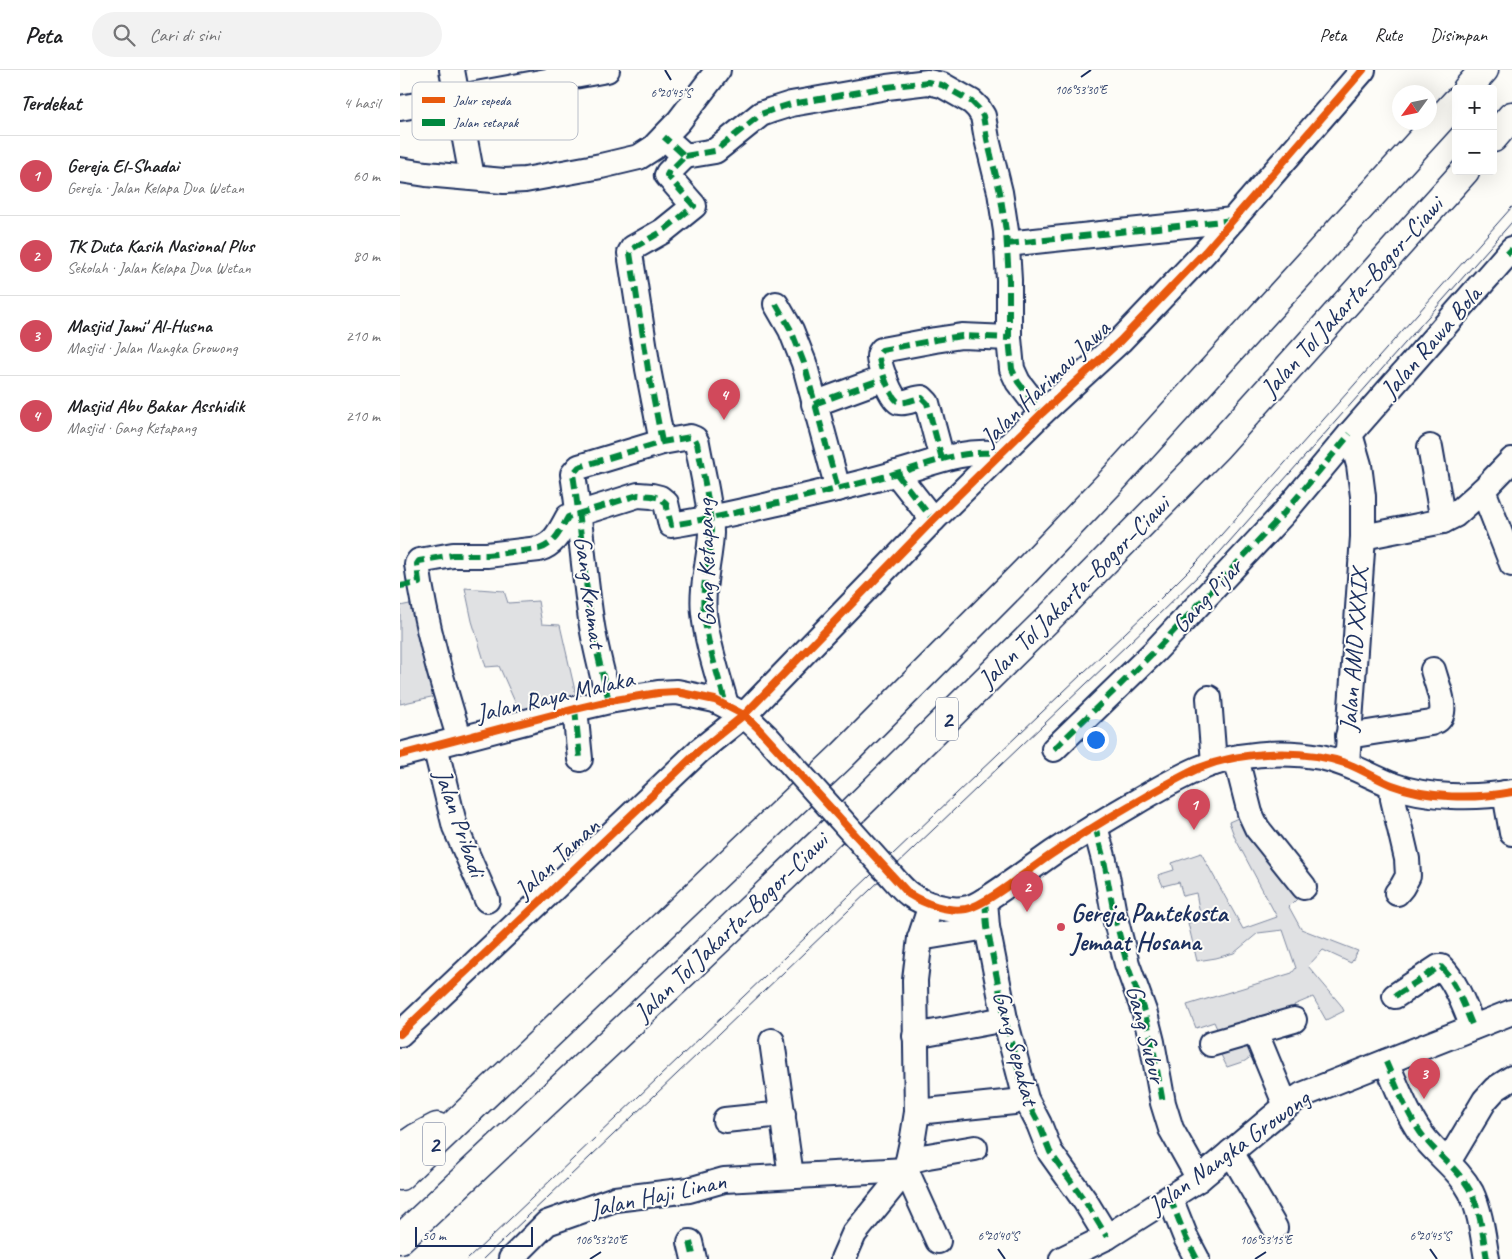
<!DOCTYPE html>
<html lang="id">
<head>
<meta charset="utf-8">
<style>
	:root { --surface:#fff; --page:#f2f2f2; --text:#202124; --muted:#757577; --line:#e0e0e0; --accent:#d1495b }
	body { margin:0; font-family:Caveat,sans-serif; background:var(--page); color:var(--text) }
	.controls { position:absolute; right:15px; top:15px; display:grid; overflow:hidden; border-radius:5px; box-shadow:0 5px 20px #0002 }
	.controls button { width:45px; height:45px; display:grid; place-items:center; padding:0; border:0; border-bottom:1px solid var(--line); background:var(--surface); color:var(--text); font:25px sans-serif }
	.compass { position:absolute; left:992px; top:15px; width:45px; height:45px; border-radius:50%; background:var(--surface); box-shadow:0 5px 20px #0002; rotate:237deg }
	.scale { position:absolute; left:15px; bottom:12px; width:118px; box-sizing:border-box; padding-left:5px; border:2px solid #1b2f5e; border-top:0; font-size:14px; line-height:18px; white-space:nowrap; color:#1b2f5e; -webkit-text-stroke:4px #fdfcf7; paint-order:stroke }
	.you { position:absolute; left:695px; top:669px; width:18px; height:18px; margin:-12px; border:4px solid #fff; border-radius:50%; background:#1a73e8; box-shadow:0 0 0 8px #1a73e833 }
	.badge { display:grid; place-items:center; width:32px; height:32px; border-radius:50%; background:var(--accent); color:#fff; font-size:16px; font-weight:700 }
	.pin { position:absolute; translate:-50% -41px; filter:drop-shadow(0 1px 2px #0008) }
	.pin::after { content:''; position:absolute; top:26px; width:18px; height:15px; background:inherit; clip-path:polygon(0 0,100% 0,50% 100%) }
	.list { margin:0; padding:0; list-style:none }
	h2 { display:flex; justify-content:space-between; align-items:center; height:65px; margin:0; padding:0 20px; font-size:21px }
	h2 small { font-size:16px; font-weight:400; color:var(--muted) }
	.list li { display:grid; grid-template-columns:32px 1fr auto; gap:15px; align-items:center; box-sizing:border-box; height:80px; padding:0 20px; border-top:1px solid var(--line) }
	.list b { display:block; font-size:19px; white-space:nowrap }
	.list p { margin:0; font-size:16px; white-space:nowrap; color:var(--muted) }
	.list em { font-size:16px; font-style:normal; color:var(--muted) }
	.icon { flex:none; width:28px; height:28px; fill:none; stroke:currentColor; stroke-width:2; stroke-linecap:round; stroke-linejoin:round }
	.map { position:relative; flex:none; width:1112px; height:1189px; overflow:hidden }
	header { display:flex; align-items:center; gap:30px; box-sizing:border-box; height:70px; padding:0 25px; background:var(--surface); border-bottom:1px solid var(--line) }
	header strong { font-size:24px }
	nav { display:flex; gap:28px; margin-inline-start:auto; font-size:18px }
	.search { width:350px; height:45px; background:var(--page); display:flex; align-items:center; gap:12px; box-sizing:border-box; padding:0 18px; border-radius:28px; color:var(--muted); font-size:19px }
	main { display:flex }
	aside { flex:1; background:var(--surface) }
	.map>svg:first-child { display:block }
</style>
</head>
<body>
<header>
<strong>Peta</strong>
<div class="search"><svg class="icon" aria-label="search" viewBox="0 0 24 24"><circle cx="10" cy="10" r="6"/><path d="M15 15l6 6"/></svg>Cari di sini</div>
<nav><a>Peta</a><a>Rute</a><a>Disimpan</a></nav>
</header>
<main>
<aside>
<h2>Terdekat<small>4 hasil</small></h2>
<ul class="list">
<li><span class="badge">1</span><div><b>Gereja El-Shadai</b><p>Gereja · Jalan Kelapa Dua Wetan</p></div><em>60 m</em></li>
<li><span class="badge">2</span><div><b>TK Duta Kasih Nasional Plus</b><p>Sekolah · Jalan Kelapa Dua Wetan</p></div><em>80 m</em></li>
<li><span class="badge">3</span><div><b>Masjid Jami' Al-Husna</b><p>Masjid · Jalan Nangka Growong</p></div><em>210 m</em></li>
<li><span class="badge">4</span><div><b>Masjid Abu Bakar Asshidik</b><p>Masjid · Gang Ketapang</p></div><em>210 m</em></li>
</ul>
</aside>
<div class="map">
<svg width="1112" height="1189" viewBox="0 0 1112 1189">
	<rect width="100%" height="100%" fill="#fdfcf7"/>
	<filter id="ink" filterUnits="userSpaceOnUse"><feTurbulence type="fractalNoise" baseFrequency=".02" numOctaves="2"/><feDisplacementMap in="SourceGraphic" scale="10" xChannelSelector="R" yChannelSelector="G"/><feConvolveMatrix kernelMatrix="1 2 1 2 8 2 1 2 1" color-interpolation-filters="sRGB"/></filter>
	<g filter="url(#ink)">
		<g fill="#e0e1e3" stroke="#7e88a0">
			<path d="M65,518l39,3 4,12 30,-2 4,23 18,1 16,70 -57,16 -20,-45 -13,1 -14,-46z"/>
			<path d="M19,532l21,93 -40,9v-98z"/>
			<path d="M847,744l57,78 -15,15 12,22 57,22 -7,12 -28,-13 -15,16 33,39 3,6 -18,9 -13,-23 -19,8 9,20 -39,13 -8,15 -11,8 -18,6 -10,-20 6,-5 -9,-20 -18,6 -9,-23 105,-32 4,-5 -13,-38 -25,3 -24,20 -18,5 -19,3 -9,-38 13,-4 -5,-26 -13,3 -4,-14 -16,4 -5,-11 16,-5 -2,-7 29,-10 42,76 34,-12 -42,-79 -6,-16z"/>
		</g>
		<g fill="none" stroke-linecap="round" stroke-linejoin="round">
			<g stroke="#1b2f5e" stroke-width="28">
				<g id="minor">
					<path d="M52,0l20,107"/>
					<path d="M0,38l207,-38"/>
					<path d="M285,86l30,-5 46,-37 11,-4 19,-6 23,-4 73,-13 41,-5 14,3 30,17 6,6 5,8 4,23 13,53 6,39 3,49v58l3,31 6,13 24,31"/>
					<path d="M0,100l26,4 78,7 21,-1 76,-14 38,-9 14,-9 26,-27 39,-51"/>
					<path d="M607,174l226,-24"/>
					<path d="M376,234l15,26 13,33 34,126"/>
					<path d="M414,334l71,-26"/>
					<path d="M262,372l-14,-73 -18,-116 3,-5 30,-17 31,-25 -27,-31 1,-2 17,-17 -21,-19"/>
					<path d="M1030,377l13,74"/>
					<path d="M542,389l-15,-56 -5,-5c-7,0 -16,6 -23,4 -8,-2 -20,-37 -20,-45 0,-4 1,-4 3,-7l53,-10 27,-4 47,2"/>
					<path d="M496,403l37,47"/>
					<path d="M1083,420l29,74"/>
					<path d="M963,467l80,-16 12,-6 28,-25 29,-30"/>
					<path d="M809,628l5,65"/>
					<path d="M209,631c-6,-25 -13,-50 -17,-75 -8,-50 -11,-101 -19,-152l6,-7 83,-25 28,-5 5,2 2,4c5,28 14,62 14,90 -1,27 -10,53 -7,80 3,31 14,62 22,92"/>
					<path d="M175,639l5,50"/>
					<path d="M948,666l83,-13c1,-1 6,-2 7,-3 11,-9 -2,-38 -5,-50"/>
					<path d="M60,670c-18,-58 -35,-116 -43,-176l2,-3 34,-6h34l52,-6c16,-5 21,-18 29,-32l70,-22 14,1 8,2 6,5 5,22c40,-6 76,-15 115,-24 37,-9 74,-17 111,-28 33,-9 67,-25 103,-19"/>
					<path d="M35,676l20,81 32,73"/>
					<path d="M654,679l101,-98 129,-138 66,-79 162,-185"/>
					<path d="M0,685l175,-46 34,-8 49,-8 19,-1 38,8 29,15 24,23"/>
					<path d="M836,688l14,55 7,15 47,59"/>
					<path d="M947,694l16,-227v-41l-4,-31 -9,-31"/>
					<path d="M992,715l1,14 14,60 1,17 -6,11 -5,6"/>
					<path d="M1105,723l7,40"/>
					<path d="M695,756l9,34 10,54 13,50 18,50 7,28 11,61 8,26 28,50"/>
					<path d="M485,799c8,8 15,18 24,25 14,10 42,19 59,14 6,-1 12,-5 17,-8 24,-15 46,-32 69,-48 25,-16 51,-32 77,-47 22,-13 44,-26 67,-36 37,-16 85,-19 123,-12 28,6 46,18 71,28 35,13 83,14 120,7"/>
					<path d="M585,830l2,27 18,92 21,80 13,25 11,28 35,49 22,36"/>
					<path d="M520,868l67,-11"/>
					<path d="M995,926l44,-29h2c15,14 24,41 32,60"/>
					<path d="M855,961l31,75"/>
					<path d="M0,964l299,-283 45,-36 189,-195 109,-107 78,-72 85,-89 158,-182"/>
					<path d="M515,966l90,-17"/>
					<path d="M372,971l19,135"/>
					<path d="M811,974l83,-24"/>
					<path d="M986,992c12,27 22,56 40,78 15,18 34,31 45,52 10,21 12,45 16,67"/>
					<path d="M517,1042l97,-10"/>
					<path d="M325,1050l58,-6"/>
					<path d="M831,1082l44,76"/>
					<path d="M508,1091l20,-5 47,-8"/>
					<path d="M1048,1092l37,-62 10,-11 17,-11"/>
					<path d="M770,1128l16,40 11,21"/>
					<path d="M290,1172l4,17"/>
					<path d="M111,1189l36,-36 68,-24 74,-9 35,-10 182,-10 32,71"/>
					<path d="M443,1189l11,-25 52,-64 7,-33 4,-25 -2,-132 5,-42 11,-33"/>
					<path d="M662,1189l45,-22 92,-58 87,-73 16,-11 210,-83"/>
				</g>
			</g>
			<g stroke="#1b2f5e" stroke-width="31">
				<g id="highway">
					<path d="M1067,19l17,-19"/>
					<path d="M1093,68l19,-22"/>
					<path d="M0,1079l16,-11 21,-11"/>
					<path d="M0,1106l443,-421 183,-184 84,-88 346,-381"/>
					<path d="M0,1169l288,-270 156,-149 205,-202 168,-171 248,-276"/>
				</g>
			</g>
			<use href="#minor" stroke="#fdfcf7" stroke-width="24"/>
			<use href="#highway" stroke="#fdfcf7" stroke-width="28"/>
			<g stroke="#1b2f5e" stroke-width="1">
				<path d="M68,1189l678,-646 52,-52 314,-354"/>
				<path d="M83,1189l667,-636 56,-55 306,-346"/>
			</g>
			<g stroke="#1b2f5e" stroke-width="28" stroke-linecap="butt">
				<path id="minor-bridge" d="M368,668l117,131"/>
			</g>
			<use href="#minor-bridge" stroke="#fdfcf7" stroke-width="24"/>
			<g stroke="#00873e" stroke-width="6" stroke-dasharray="12 6" stroke-linecap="butt">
				<path d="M285,86l30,-5 46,-37 11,-4 19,-6 23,-4 73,-13 41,-5 14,3 30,17 6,6 5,8 4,23 13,53 6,39 3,49v58l3,31 6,13 24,31"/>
				<path d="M607,174l226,-24"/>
				<path d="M1107,184l5,-5"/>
				<path d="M376,234l15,26 13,33 34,126"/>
				<path d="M414,334l71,-26"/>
				<path d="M262,372l-14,-73 -18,-116 3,-5 30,-17 31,-25 -27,-31 1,-2 17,-17 -21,-19"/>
				<path d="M542,389l-15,-56 -5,-5c-7,0 -16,6 -23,4 -8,-2 -20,-37 -20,-45 0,-4 1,-4 3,-7l53,-10 27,-4 47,2"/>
				<path d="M496,403l37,47"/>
				<path d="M0,516l19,-3 -2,-19 2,-3 34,-6h34l52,-6c16,-5 21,-18 29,-32l70,-22 14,1 8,2 6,5 5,22c40,-6 76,-15 115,-24 37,-9 74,-17 111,-28 33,-9 67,-25 103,-19"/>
				<path d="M209,631c-6,-25 -13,-50 -17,-75 -8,-50 -11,-101 -19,-152l6,-7 83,-25 28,-5 5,2 2,4c5,28 14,62 14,90 -1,27 -10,53 -7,80 3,31 14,62 22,92"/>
				<path d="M175,639l5,50"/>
				<path d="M654,679l101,-98 129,-138 66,-79"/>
				<path d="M695,756l9,34 10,54 13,50 18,50 7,28 11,61"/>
				<path d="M585,830l2,27 18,92 21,80 13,25 11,28 35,49 22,36"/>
				<path d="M995,926l44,-29h2c15,14 24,41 32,60"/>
				<path d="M986,992c12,27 22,56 40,78 15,18 34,31 45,52 10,21 12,45 16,67"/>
				<path d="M770,1128l16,40 11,21"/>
				<path d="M290,1172l4,17"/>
			</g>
			<g stroke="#fdfcf7" stroke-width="11">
				<g id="cycleway">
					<path d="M0,685l175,-46 34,-8 49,-8 19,-1 38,8 29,15 13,12 152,167c16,10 38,18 57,15 21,-4 66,-42 86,-55 25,-17 51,-33 77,-48 23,-13 46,-27 70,-38 43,-17 105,-20 149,-4 15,6 29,15 44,21 37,14 82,14 120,7"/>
					<path d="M0,964l299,-283 45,-36 189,-195 109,-107 78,-72 85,-89 158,-182"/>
				</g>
			</g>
			<use href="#cycleway" stroke="#e8590c" stroke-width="8"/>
		</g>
	</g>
	<path fill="none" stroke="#1b2f5e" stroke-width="2" d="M265,0l6,10M681,7l10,-7M598,1179l7,10M1030,1179l7,10M190,1189l11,-7M855,1189l11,-7"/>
	<circle fill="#d1495b" stroke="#fdfcf7" stroke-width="2" cx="661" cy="857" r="5"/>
	<g text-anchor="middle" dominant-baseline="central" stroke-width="4" stroke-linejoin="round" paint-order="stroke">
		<g fill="#fdfcf7" stroke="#5f6c8c" stroke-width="1">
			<rect x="536" y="627.5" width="22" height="43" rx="4"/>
			<rect x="23" y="1052.5" width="22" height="43" rx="4"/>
		</g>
		<g font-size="24" font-weight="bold" fill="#1b2f5e">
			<text x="547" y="649">2</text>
			<text x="34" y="1074">2</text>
		</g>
		<g font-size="25" fill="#1b2f5e" stroke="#fdfcf7">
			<text transform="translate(952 227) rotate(-48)">Jalan Tol Jakarta–Bogor–Ciawi</text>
			<text transform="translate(1031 272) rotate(-49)">Jalan Rawa Bola</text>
			<text transform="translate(645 313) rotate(-44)">Jalan Harimau Jawa</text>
			<text transform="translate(306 493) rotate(-91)">Gang Ketapang</text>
			<text transform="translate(190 522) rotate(82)">Gang Kramat</text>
			<text transform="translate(674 522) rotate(-45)">Jalan Tol Jakarta–Bogor–Ciawi</text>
			<text transform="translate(807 526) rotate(-47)">Gang Pijar</text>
			<text transform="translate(954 580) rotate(-86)">Jalan AMD XXXIX</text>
			<text transform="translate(155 626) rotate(-13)">Jalan Raya Malaka</text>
			<text transform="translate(60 753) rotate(71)">Jalan Pribadi</text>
			<text transform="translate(157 788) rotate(-43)">Jalan Taman</text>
			<text transform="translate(331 857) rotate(-44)">Jalan Tol Jakarta–Bogor–Ciawi</text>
			<text transform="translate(746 964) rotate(76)">Gang Subur</text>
			<text transform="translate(616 978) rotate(75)">Gang Sepakat</text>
			<text transform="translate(829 1082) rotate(-36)">Jalan Nangka Growong</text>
			<text transform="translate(258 1125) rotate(-12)">Jalan Haji Linan</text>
		</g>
		<g font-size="25" font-weight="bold" fill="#1b2f5e" stroke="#fdfcf7" text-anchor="start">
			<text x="671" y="843">Gereja Pantekosta<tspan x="671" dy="29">Jemaat Hosana</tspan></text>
		</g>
	</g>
	<rect x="12" y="12" width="166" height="58" rx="8" fill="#fdfcf7" stroke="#b9bec9" stroke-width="1"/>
	<rect x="22" y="27" width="23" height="6" fill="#e8590c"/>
	<rect x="22" y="49" width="23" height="7" fill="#00873e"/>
	<g font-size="14" fill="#1b2f5e">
		<text x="54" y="35">Jalur sepeda</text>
		<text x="54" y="57">Jalan setapak</text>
	</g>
	<g font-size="12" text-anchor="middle" fill="#1b2f5e" stroke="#fdfcf7" stroke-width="4" stroke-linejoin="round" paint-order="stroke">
		<text x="681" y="24">106°53'30"E</text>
		<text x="271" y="27">6°20'45"S</text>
		<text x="598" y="1170">6°20'40"S</text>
		<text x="1030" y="1170">6°20'45"S</text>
		<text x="201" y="1174">106°53'20"E</text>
		<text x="866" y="1174">106°53'15"E</text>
	</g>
</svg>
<div class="controls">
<button>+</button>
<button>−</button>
</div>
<svg class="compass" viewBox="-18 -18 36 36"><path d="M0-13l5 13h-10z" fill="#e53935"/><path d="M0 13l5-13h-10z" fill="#757577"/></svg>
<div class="scale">50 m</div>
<div class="you"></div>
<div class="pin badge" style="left:794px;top:760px">1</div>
<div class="pin badge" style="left:627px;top:842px">2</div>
<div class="pin badge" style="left:1024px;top:1029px">3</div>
<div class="pin badge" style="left:324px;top:350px">4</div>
</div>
</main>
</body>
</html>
